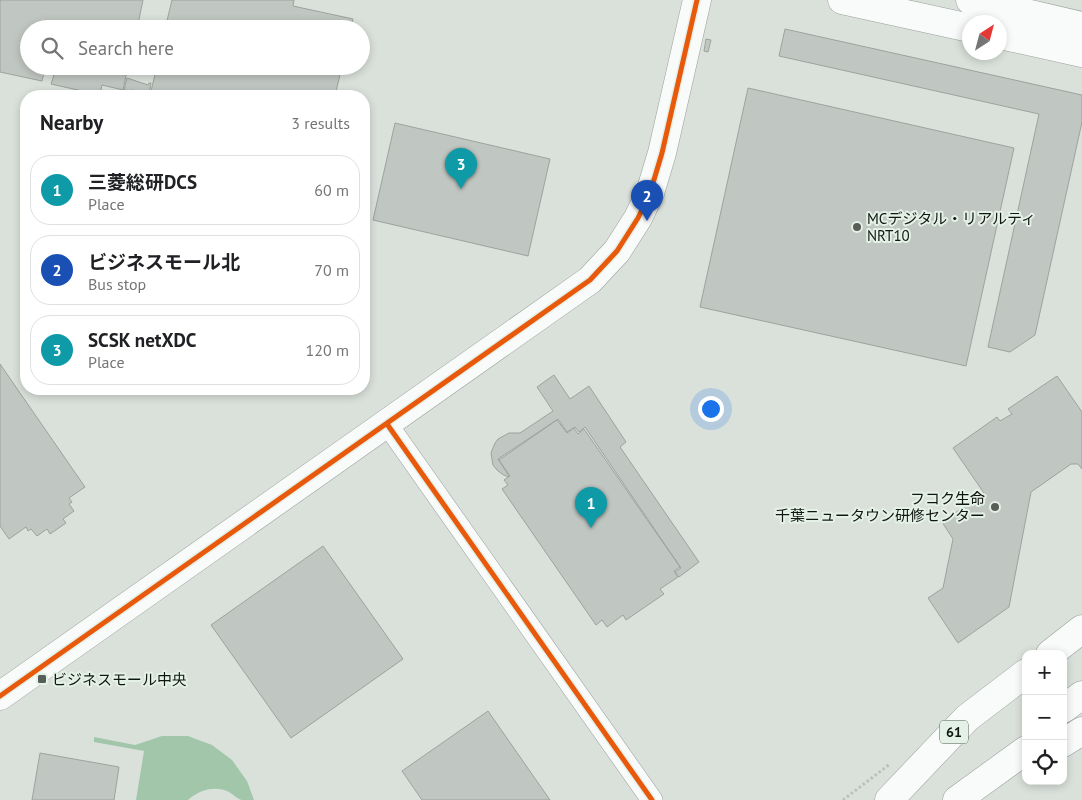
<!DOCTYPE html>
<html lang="en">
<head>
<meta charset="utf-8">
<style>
	:root { --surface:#fff; --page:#f2f2f2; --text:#202124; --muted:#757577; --line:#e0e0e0; --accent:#575d58 }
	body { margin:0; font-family:"PT Sans","Noto Sans JP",sans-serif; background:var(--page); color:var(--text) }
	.controls { position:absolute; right:15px; bottom:15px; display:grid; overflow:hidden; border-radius:10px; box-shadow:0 2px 8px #0003 }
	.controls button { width:45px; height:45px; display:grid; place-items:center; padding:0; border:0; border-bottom:1px solid var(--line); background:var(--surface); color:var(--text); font:25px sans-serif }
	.compass { position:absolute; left:962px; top:15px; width:45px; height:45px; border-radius:50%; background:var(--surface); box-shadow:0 2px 8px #0003; rotate:36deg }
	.you { position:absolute; left:710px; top:408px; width:18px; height:18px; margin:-12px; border:4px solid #fff; border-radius:50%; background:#1a73e8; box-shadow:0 0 0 8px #1a73e833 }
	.badge { display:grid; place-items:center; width:32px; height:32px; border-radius:50%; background:var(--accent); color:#fff; font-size:16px; font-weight:700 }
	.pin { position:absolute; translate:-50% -41px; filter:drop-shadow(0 1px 2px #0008) }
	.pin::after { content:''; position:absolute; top:26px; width:18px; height:15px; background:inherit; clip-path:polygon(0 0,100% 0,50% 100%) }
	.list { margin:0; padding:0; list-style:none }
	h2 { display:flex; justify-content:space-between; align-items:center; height:65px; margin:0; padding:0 20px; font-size:21px }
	h2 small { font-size:16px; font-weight:400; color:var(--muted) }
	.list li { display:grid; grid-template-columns:32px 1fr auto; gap:15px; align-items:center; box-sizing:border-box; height:70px; margin:0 10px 10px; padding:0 10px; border:1px solid var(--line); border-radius:20px }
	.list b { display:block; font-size:19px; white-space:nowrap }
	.list p { margin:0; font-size:16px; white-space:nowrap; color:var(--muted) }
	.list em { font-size:16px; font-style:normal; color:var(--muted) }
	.icon { flex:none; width:28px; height:28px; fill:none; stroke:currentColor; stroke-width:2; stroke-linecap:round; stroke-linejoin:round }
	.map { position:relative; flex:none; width:1082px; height:800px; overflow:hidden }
	.search { position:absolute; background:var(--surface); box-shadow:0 2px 8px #0003; left:20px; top:20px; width:350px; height:55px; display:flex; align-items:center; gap:12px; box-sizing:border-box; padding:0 18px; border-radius:28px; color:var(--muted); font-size:19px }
	.panel { position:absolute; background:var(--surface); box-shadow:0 2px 8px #0003; left:20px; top:90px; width:350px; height:305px; border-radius:20px }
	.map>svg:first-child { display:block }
</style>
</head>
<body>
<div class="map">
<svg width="1082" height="800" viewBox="0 0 1082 800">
	<rect width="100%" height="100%" fill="#dae1db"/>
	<path fill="#a1c6aa" d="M162,736h26l24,9 20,15 15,21 7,19c-4,0 -8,0 -12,0 -5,-1 -9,-6 -13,-8 -14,-7 -30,-2 -41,8h-52l8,-49 -50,-9v-5l41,8z"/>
	<g fill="#c0c6c1" stroke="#9da29d">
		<path d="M0,0h143l-6,29h-108v37h99l-5,24 -21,-5 -2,10 -49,-11 3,-9 -10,-3 -2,9 -42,-9z"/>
		<path d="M172,0h122l-1,6 60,13 -2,10h-186z"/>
		<path d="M785,29l297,66v27l-47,213 -25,17 -22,-5 51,-233 -260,-58z"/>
		<path d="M706,39l5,1 -3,12 -4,-1z"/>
		<path d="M157,66h185l-7,30h-173l1,-3 -12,-2z"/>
		<path d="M127,78l21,7 1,-2h2l-2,11 -17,-4 -1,1 -7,-1z"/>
		<path d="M748,88l266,60 -48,218 -266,-59z"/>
		<path d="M395,123l155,36 -22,97 -155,-36z"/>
		<path d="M0,364l85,123 -16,11 3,4 -3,2 5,7 -11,8 3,4 -16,11 -3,-5 -10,7 -6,-7 -3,2 -2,-4 -17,12 -9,-13z"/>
		<path d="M554,375l16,24 19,-13 37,56 -6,5 79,115 -20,15 -4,-5 6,-4 -96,-141 -6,5 -4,-5 -8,5 -9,-13 -60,40 11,17 -1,1 -6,-3 -5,-4 -4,-5 -2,-12 4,-10 3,-4 11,-6h11l33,-22 -16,-24z"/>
		<path d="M1057,376l25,36v57l-4,-5h-7l-40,28 -22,115 -51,36 -30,-45 15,-10 10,-49 -11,-17 42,-29 -31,-45 44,-31 3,4 12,-7 -4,-5z"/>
		<path d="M557,420l10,13 7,-5 4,6 6,-5 96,138 -6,4 4,6 -18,12 4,5 -38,26 -3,-5 -16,12 -5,-7 -6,5 -94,-136 6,-4 -4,-5 6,-4 -11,-16z"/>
		<path d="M323,546l80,113 -112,79 -80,-113z"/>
		<path d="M488,711l62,89h-128l-20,-29z"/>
		<path d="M40,753l79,14 -5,33h-82z"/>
	</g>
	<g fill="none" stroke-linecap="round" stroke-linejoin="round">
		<g stroke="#9aa09b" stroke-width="22">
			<path id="street" d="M387,424l265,376"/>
		</g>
		<g stroke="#9aa09b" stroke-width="29">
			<g id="secondary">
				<path d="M842,0l128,28"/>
				<path d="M970,0l112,26"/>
				<path d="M1000,35l82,18"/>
				<path d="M0,696l590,-416 27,-29 21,-33 12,-25 12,-40 35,-153"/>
			</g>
		</g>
		<g stroke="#9aa09b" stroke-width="29">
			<g id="primary">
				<path d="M1050,654l32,-25"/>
				<path d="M1063,709l19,-14"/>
				<path d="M1063,743l19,-12"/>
				<path d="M889,800l78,-82 59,-45"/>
				<path d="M957,800l69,-50"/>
			</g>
		</g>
		<path stroke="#bcbfbc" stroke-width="3" stroke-dasharray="2.5 2.5" stroke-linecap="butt" d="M843,800l47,-36"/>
		<use href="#street" stroke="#f9fafa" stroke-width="21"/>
		<use href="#secondary" stroke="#f9fafa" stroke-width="28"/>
		<use href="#primary" stroke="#f9fafa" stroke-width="28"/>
		<g stroke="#e4f1e7" stroke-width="8">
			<g id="cycleway">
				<path d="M387,424l265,376"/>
				<path d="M0,696l590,-416 27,-29 21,-33 12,-25 12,-40 35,-153"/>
			</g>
		</g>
		<use href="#cycleway" stroke="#e8590c" stroke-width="5"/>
	</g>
	<g fill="#575d58" stroke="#e4f1e7" stroke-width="2">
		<circle cx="857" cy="227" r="5"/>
		<circle cx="995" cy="507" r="5"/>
		<rect x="37" y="674" width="10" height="10" rx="2.5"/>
	</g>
	<g text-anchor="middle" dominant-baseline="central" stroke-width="4" stroke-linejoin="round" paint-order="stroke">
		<rect fill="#e4f1e7" stroke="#505852" stroke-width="1" x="940" y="720.5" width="28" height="23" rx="4"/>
		<g font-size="14" font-weight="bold" fill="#111612">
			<text x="954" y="732">61</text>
		</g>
		<g font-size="15" fill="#111612" stroke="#e4f1e7" text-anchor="start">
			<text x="867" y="218">MCデジタル・リアルティ<tspan x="867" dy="17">NRT10</tspan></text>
			<text x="985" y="498" text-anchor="end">フコク生命<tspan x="985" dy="17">千葉ニュータウン研修センター</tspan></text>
			<text x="52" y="679">ビジネスモール中央</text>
		</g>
	</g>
</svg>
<div class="controls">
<button>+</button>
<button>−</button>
<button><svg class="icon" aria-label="locate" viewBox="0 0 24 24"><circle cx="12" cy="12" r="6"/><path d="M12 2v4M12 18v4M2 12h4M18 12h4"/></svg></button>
</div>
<svg class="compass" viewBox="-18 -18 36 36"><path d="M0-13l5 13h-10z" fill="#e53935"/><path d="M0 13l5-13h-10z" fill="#757577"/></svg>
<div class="you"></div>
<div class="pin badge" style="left:591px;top:528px;background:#0f9aa8">1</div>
<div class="pin badge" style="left:647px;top:221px;background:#1a4fb4">2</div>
<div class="pin badge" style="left:461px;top:189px;background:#0f9aa8">3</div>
<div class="search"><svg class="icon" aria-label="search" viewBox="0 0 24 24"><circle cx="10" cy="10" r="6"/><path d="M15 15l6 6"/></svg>Search here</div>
<section class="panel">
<h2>Nearby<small>3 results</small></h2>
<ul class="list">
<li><span class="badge" style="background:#0f9aa8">1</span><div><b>三菱総研DCS</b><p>Place</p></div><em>60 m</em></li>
<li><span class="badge" style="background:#1a4fb4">2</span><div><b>ビジネスモール北</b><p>Bus stop</p></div><em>70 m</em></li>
<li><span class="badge" style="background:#0f9aa8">3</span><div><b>SCSK netXDC</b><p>Place</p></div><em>120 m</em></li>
</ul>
</section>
</div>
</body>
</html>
